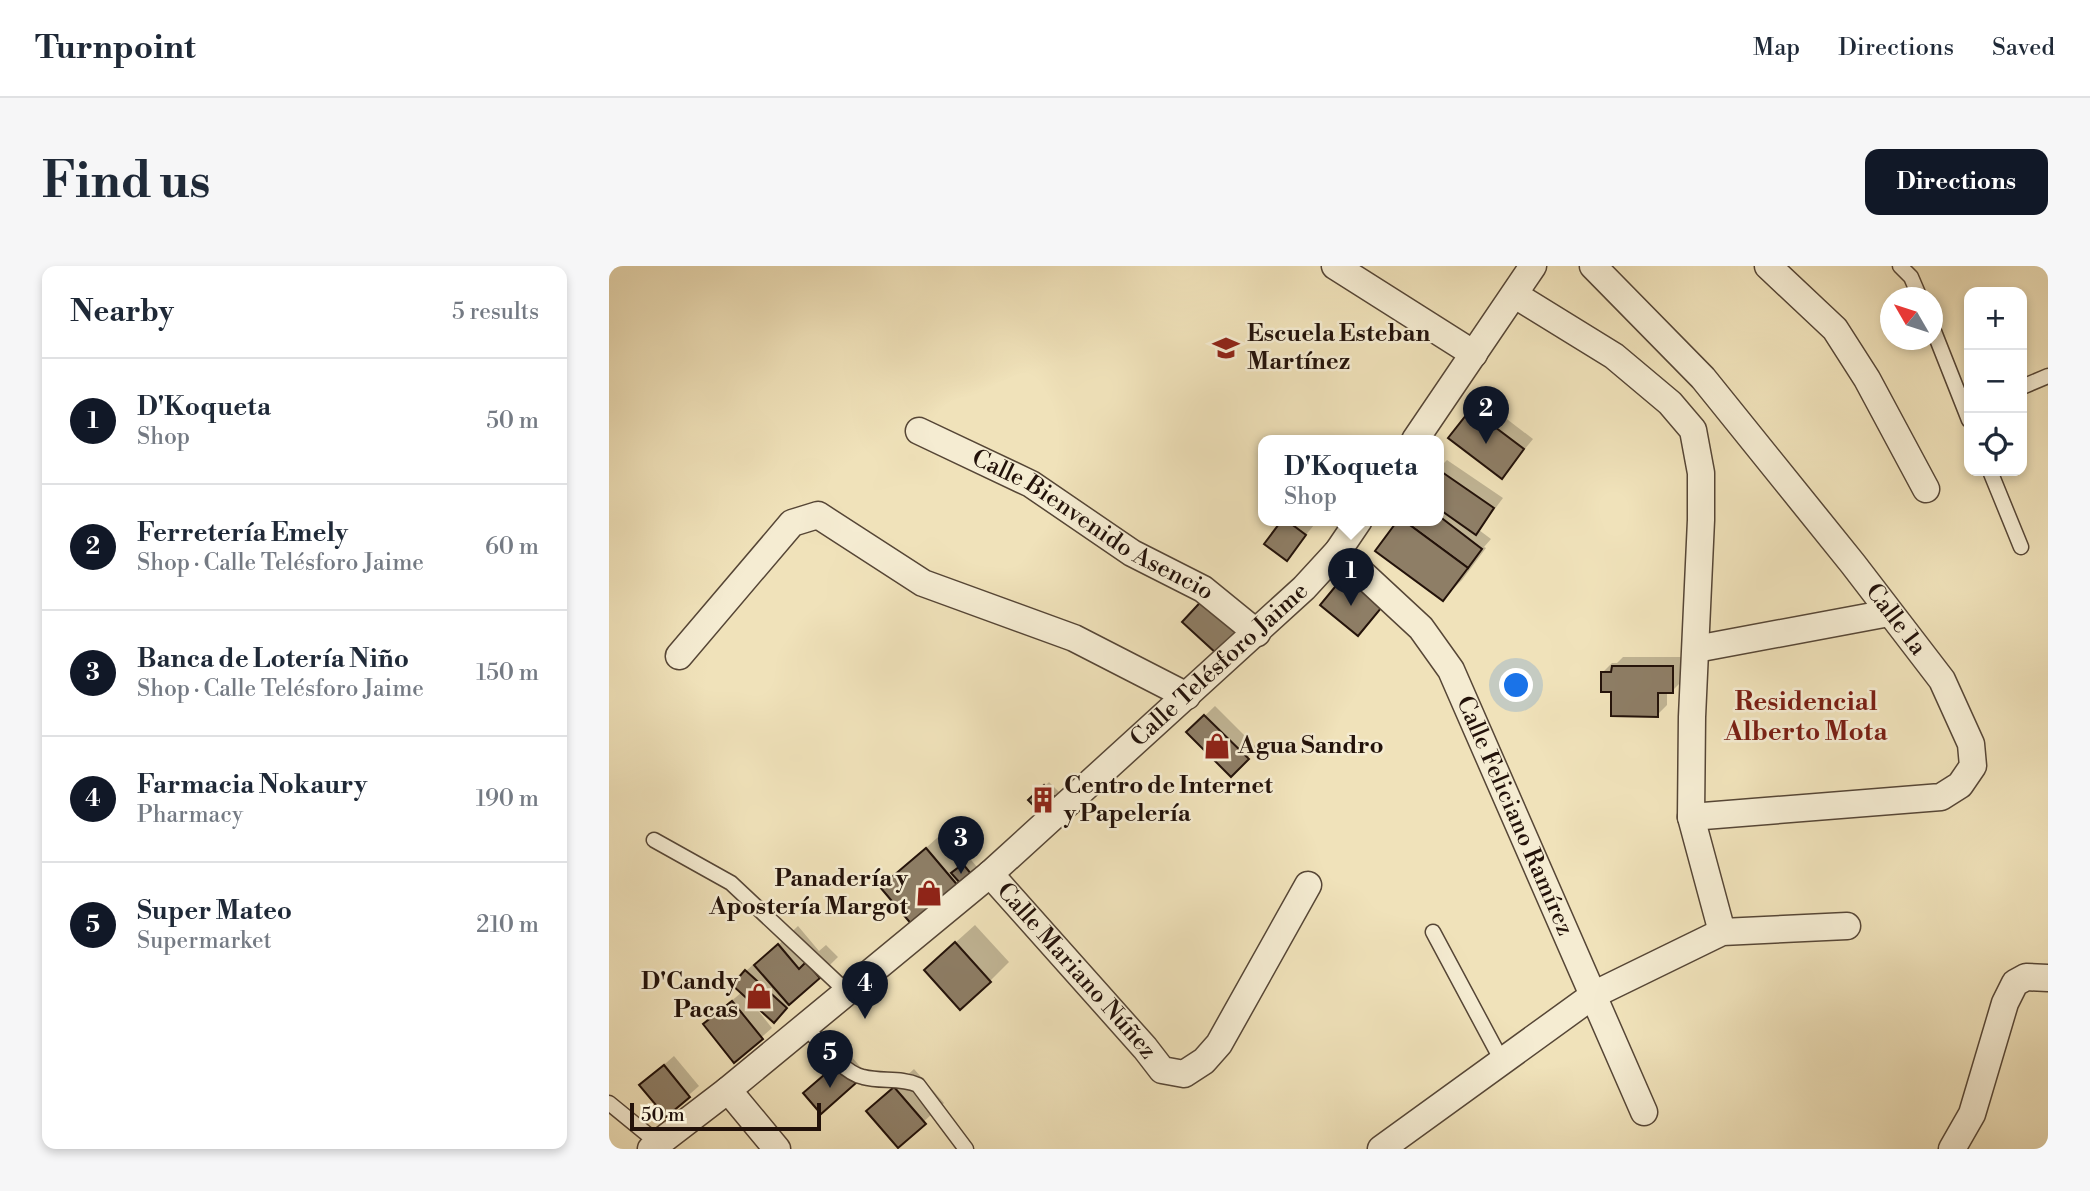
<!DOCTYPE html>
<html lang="en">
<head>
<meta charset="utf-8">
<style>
	:root { --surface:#fff; --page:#f6f6f7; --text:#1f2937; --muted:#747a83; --line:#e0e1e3; --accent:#111827 }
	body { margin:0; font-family:"Libre Bodoni",serif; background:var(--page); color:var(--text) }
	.controls { position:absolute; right:21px; top:21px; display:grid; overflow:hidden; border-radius:14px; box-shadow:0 4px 10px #0003 }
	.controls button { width:63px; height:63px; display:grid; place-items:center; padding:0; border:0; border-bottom:2px solid var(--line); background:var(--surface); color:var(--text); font:35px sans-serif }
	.compass { position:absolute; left:1271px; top:21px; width:63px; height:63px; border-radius:50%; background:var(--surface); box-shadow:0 4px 10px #0003; rotate:309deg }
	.scale { position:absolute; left:21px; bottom:18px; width:191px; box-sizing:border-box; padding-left:7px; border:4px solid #23120a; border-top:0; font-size:19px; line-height:24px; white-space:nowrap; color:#23120a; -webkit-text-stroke:5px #f5ecd2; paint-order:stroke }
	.you { position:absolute; left:908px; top:420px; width:24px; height:24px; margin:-18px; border:5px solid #fff; border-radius:50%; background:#1a73e8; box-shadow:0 0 0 10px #1a73e833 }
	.badge { display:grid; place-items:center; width:46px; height:46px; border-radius:50%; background:var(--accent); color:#fff; font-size:23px; font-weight:700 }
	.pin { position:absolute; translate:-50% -58px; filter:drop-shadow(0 2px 4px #0008) }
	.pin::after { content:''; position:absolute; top:37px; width:24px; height:21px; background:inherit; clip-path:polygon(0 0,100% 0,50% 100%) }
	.popup { position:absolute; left:649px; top:169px; width:186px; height:91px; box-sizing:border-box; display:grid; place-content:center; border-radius:14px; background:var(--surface); filter:drop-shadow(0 2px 5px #0005); font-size:23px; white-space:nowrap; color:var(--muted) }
	.popup b { font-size:26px; color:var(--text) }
	.popup::after { content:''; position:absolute; left:50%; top:100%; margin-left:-14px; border:14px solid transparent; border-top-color:var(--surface) }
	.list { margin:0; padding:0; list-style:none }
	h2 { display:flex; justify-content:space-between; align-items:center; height:91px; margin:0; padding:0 28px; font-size:30px }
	h2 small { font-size:23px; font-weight:400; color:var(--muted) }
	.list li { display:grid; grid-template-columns:46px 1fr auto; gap:21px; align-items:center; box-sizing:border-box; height:126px; padding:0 28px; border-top:2px solid var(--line) }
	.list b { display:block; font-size:26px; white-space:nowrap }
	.list p { margin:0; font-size:23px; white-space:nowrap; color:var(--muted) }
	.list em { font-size:23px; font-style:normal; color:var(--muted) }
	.icon { flex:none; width:38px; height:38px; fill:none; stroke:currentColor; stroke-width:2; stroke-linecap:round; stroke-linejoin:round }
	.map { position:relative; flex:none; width:1439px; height:883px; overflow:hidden; border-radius:14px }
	header { display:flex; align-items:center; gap:42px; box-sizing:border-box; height:98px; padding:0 35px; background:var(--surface); border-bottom:2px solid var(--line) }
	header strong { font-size:33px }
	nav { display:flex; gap:38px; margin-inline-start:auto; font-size:24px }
	.intro { display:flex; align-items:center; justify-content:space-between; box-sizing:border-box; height:168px; padding:0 42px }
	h1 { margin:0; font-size:49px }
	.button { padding:18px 32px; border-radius:14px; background:var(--accent); color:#fff; font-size:24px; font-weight:700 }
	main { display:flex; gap:42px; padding:0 42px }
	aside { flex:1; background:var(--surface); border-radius:14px; box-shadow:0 4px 10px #0003 }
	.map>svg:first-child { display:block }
</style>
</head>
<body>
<header>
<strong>Turnpoint</strong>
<nav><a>Map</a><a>Directions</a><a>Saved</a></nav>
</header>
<div class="intro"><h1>Find us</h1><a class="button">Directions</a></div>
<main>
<aside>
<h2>Nearby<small>5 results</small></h2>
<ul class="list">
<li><span class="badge">1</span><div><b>D'Koqueta</b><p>Shop</p></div><em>50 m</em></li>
<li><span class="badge">2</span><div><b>Ferretería Emely</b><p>Shop · Calle Telésforo Jaime</p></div><em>60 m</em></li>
<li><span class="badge">3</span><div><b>Banca de Lotería Niño</b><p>Shop · Calle Telésforo Jaime</p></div><em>150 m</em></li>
<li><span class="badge">4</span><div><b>Farmacia Nokaury</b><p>Pharmacy</p></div><em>190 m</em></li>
<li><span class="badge">5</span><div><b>Super Mateo</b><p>Supermarket</p></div><em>210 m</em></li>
</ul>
</aside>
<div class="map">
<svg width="1439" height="883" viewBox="0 0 1439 883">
	<rect width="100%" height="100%" fill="#f0e2ba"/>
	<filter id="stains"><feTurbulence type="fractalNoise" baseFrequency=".00286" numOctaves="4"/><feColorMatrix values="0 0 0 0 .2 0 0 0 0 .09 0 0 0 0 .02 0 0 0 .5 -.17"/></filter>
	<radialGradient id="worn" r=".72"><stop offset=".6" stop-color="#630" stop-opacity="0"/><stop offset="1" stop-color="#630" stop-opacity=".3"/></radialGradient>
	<g fill="#0003">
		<path d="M873,134l51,39 -31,38 -51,-39z"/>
		<path d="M838,194l56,38 -24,32 12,9 -7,8 2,1 -24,32 -19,19 -4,-79v-52z"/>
		<path d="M675,254h24l6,5 -27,33z"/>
		<path d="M1014,391h59v24l-10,10h-5v14l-10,10 -44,-25 -11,-17 10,-10h5z"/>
		<path d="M606,440l42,42 -26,27 -43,-43z"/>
		<path d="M440,516l13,13 -19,18 -12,-13z"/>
		<path d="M337,564l31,37 -19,19 -76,1z"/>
		<path d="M366,659l34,37 -19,19 -44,-30z"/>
		<path d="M189,660l21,25 7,-6 12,12 -64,63 -21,-18 -1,1 20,25 -37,32 -20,-45 27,-23 4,-21 10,-9 2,2z"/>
		<path d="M240,788l16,18 -44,39 -6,-27z"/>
		<path d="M65,790l25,30 -33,29 -15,-39z"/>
		<path d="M305,803l30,34 -46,42 -29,-34z"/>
	</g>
	<g fill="#8e7e66" stroke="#23120a" stroke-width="2">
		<path d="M862,143l53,40 -22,30 -54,-41z"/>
		<path d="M830,204l55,38 -18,27 -37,-26z"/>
		<path d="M830,250l43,33 -14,19 -65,-48h36z"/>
		<path d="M673,254h4l20,15 -19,26 -23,-17z"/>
		<path d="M789,254h5l65,48 -25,33 -68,-50z"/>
		<path d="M735,310l38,31 -24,29 -38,-31z"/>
		<path d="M599,328l35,32 -26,28 -35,-32z"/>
		<path d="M1003,400h61v27h-15v24l-47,-1v-24h-10v-20h10z"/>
		<path d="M595,449l45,44 -18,18 -45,-45z"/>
		<path d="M435,519l14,16 -15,14 -15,-15z"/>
		<path d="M317,582l33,39 -46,39 -33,-39z"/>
		<path d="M354,598l9,11 -11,9 -10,-11z"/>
		<path d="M346,676l36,40 -31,28 -36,-40z"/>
		<path d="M169,678l21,25 7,-7 14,16 -31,27 -35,-40z"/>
		<path d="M136,704l42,38 -13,15 -42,-38z"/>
		<path d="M123,735l31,38 -29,24 -31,-39z"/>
		<path d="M229,797l18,20 -35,31 -18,-21z"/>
		<path d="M55,799l26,32 -24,20 -27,-32z"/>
		<path d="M285,821l32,37 -28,24 -32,-37z"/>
	</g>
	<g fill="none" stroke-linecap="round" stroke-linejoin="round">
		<g stroke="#564636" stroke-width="17">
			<g id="service">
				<path d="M1291,0l11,11 9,21"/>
				<path d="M1324,63l36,91"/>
				<path d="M1413,121l26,-11"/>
				<path d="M1381,205l31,76"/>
				<path d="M45,574l77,43 116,109"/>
				<path d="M824,666l69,129"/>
				<path d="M196,760c14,15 38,47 58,51 18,5 38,0 55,8l48,64"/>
				<path d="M0,837l49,40"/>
			</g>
		</g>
		<g stroke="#564636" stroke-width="29">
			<g id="minor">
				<path d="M726,0l139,88"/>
				<path id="s1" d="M984,0l110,112 150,186 89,116 29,64 2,22 -13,19 -19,12 -250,20"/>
				<path d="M1159,0l67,63 32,50 59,110"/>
				<path d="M906,29l99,61 56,47 23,27 8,43v47l-9,197 -1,100 31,115"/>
				<path id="s2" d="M310,165l112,53 101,69 71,36 54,44"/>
				<path d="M806,174l118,-174"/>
				<path id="s3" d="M729,285l83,77 30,42 193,442"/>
				<path d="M1087,383l193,-36"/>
				<path d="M70,390l113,-133 26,-8 105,68 151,55 113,58"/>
				<path id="s4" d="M381,608l155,174 17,22 22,4 20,-13 15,-17 89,-159"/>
				<path d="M119,824l49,59"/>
				<path id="s5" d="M42,883l77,-59 262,-216 314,-286 34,-37 21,-31"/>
				<path d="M772,883l214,-155 127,-62 125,-6"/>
				<path d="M1343,883l20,-35 33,-111 10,-20 11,-6 22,1"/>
			</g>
		</g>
		<use href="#service" stroke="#f5ecd2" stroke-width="14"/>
		<use href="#minor" stroke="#f5ecd2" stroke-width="26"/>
	</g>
	<defs>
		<g id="school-bare" transform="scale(2.1)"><path d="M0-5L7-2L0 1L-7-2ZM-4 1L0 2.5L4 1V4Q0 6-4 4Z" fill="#8f2418" stroke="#f5ecd2" stroke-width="2.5" paint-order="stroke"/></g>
		<g id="shop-bare" transform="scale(2.1)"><path d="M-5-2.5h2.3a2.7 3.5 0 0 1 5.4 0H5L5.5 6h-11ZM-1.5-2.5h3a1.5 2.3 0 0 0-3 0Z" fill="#8f2418" stroke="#f5ecd2" stroke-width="2.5" paint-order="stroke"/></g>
		<g id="building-bare" transform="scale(2.1)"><path d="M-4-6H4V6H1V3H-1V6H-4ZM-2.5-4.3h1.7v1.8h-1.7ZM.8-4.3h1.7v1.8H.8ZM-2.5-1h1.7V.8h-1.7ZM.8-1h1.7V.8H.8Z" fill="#8f2418" stroke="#f5ecd2" stroke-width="2.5" paint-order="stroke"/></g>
	</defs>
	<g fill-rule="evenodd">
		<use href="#school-bare" x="617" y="82"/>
		<use href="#shop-bare" x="608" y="480"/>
		<use href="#building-bare" x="434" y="534"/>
		<use href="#shop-bare" x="320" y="627"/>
		<use href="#shop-bare" x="150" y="730"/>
	</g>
	<g text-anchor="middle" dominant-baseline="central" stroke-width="5" stroke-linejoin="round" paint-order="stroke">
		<g font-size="24" font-weight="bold" fill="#23120a" stroke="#f5ecd2" text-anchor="start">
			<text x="638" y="68">Escuela Esteban<tspan x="638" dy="28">Martínez</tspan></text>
			<text x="629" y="480">Agua Sandro</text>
			<text x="455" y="520">Centro de Internet<tspan x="455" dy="28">y Papelería</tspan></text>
			<text x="299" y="613" text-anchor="end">Panadería y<tspan x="299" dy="28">Apostería Margot</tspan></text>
			<text x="129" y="716" text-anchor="end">D'Candy<tspan x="129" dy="28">Pacas</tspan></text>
		</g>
		<g font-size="24" fill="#23120a" stroke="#f5ecd2">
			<text stroke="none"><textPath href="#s2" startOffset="198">Calle Bienvenido Asencio</textPath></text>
			<text stroke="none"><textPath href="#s1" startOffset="466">Calle 1a</textPath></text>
			<text stroke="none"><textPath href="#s5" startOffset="747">Calle Telésforo Jaime</textPath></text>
			<text stroke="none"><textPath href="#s3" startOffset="324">Calle Feliciano Ramírez</textPath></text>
			<text stroke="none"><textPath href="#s4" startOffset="130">Calle Mariano Núñez</textPath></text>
		</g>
		<g font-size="26" font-weight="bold" fill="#7a1f14" stroke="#f5ecd2">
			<text x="1197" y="436">Residencial<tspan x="1197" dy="30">Alberto Mota</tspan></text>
		</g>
	</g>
	<rect width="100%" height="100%" filter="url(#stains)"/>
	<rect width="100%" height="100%" fill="url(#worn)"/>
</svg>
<div class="controls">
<button>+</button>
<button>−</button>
<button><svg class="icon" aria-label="locate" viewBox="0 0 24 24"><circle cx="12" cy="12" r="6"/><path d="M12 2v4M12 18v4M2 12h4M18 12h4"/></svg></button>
</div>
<svg class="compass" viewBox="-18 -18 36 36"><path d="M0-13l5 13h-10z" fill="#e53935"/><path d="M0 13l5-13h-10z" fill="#747a83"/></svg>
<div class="scale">50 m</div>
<div class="you"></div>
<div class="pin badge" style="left:742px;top:340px">1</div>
<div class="popup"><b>D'Koqueta</b>Shop</div>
<div class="pin badge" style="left:877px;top:178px">2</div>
<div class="pin badge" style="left:352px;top:608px">3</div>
<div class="pin badge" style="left:256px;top:753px">4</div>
<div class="pin badge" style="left:221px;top:822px">5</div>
</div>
</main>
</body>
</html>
